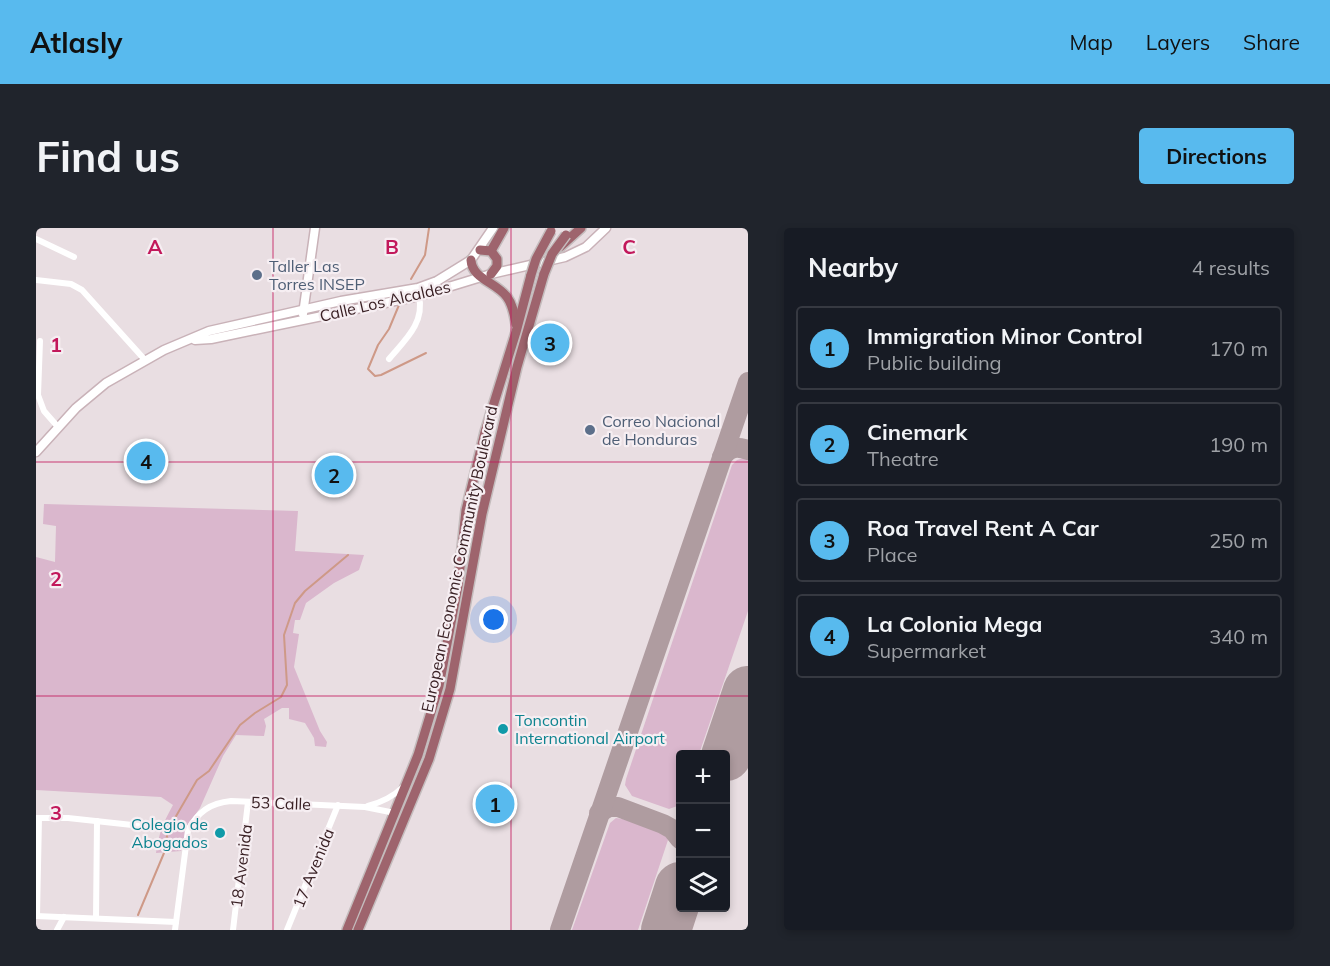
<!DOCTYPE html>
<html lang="en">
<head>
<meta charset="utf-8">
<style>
	:root { --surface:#171b24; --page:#20242c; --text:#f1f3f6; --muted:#9ea1a6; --line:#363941; --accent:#58baee }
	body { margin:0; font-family:Mulish,sans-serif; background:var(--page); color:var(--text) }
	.controls { position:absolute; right:18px; bottom:18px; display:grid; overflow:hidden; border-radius:6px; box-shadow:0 3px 9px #0003 }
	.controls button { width:54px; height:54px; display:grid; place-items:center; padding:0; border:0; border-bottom:2px solid var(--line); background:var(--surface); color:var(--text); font:30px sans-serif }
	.you { position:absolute; left:458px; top:392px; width:21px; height:21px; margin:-15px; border:4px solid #fff; border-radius:50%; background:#1a73e8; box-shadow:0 0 0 9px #1a73e833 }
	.badge { display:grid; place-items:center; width:39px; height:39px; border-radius:50%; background:var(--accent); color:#111; font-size:20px; font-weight:700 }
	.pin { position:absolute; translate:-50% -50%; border:3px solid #fff; box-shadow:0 2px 6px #0006 }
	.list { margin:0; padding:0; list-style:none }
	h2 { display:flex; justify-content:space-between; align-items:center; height:78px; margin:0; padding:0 24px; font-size:26px }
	h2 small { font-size:20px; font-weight:400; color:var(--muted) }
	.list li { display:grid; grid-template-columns:39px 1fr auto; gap:18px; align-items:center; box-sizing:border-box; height:84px; margin:0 12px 12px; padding:0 12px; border:2px solid var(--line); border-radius:6px }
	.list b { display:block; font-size:22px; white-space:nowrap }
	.list p { margin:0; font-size:20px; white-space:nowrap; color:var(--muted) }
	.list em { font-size:20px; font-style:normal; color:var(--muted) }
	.icon { flex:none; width:33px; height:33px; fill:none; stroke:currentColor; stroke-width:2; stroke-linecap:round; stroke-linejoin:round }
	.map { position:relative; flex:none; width:712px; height:702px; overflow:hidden; border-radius:6px }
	header { display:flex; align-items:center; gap:36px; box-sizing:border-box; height:84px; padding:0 30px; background:var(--accent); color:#111 }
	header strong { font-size:28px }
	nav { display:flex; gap:33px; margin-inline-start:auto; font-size:21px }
	.intro { display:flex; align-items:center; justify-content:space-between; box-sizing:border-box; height:144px; padding:0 36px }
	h1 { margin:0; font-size:42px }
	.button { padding:15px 27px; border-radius:6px; background:var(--accent); color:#111; font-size:21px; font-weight:700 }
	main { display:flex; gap:36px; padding:0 36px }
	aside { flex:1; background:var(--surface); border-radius:6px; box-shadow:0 3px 9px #0003 }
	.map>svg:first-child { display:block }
</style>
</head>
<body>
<header>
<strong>Atlasly</strong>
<nav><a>Map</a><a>Layers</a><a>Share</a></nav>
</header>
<div class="intro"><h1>Find us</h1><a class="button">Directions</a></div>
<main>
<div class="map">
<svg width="712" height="702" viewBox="0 0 712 702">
	<rect width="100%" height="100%" fill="#e9dee2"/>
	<g fill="#dab7cd">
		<path d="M708,230h4v153l-49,143h-19v51l-11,4 -37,-13 -7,-11 1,-6 106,-314 5,-5z"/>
		<path d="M8,276l254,7 -3,40 69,4 -5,15 -25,13 -28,20 -6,17h-5l-2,13 6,1 -5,33 26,64 7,11 -1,5 -11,-1 -1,-8 -9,-15 -16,-4v-11h-7l-18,11 2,7 -2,10 -28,-1 -13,21 -23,52 -13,18 -6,25 -25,2c3,-20 7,-30 17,-48l-12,-8 -125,-7v-233l19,5 1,-36 -13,-2z"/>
		<path d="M594,589l32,13 6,10 -30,90h-66l38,-107 6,-5 13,2z"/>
	</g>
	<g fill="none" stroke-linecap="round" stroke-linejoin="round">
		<g stroke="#ce9987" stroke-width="2">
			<path d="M375,51l14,-24 4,-27"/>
			<path d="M363,77l-10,24 -11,16 -10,24 7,7 6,-1 45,-22"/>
			<path d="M102,687l26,-62 4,-23 29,-50 12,-9 31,-46 15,-12 26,-16 6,-12 -3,-50 11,-32 10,-12 43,-36"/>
		</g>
		<g stroke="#af9ca0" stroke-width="20">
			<path d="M686,229c8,-10 14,-11 26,-7"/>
			<path d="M563,585l10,-6h9l45,17 9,5 8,10"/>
			<path d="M524,702l188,-548"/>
		</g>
		<g stroke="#af9ca0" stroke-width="50">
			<path d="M690,528l22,-65"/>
			<path d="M630,702l14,-43"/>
		</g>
		<g stroke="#c9b2b8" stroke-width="11">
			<g id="secondary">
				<path d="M267,86l12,-86"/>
				<path d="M159,112l16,-1 208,-43 72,-22 74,-17 21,-10 20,-19"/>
				<path d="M0,224l40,-44 30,-25 58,-33 45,-19 132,-30 77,-13 19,-7 34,-21 22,-32"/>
			</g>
		</g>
		<g stroke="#c4bcbd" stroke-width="12">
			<g id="primary">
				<path d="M524,19l21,-19"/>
				<path d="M444,22l11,1 6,8v7l-6,8"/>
				<path d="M455,23l13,-23"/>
				<path d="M435,32c1,19 25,22 36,37 6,8 7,17 9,27"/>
				<path d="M311,702l71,-175 21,-69 19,-100 8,-76 19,-78 31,-100 15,-57"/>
				<path d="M322,702l71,-171 21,-70 32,-175 35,-147 27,-93"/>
			</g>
		</g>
		<g stroke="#fff" stroke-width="6">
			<path d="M0,11l38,18"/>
			<path d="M0,52l35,4 11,6 63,70"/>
			<path d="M4,113l-2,54 6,16 14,16"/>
			<path d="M353,131c16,-19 36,-36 30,-63"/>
			<path d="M332,578c14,-4 25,-9 35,-19"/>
			<path d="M0,590h32l92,10"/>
			<path d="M0,688l140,6"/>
			<path d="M1,688l2,-98"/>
			<path d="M60,690l1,-97"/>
			<path d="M21,702l7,-13"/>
			<path d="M139,702l13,-100c10,-18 22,-27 43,-29l134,6 30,6"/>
			<path d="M197,702l15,-128"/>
			<path d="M251,702l51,-125"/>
		</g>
		<use href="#secondary" stroke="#fff" stroke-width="8"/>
		<use href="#primary" stroke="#9e646d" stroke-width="9"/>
		<g stroke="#c4bcbd" stroke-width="12" stroke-linecap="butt">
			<g id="primary-bridge">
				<path d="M508,46l8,-20 14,-19"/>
				<path d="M495,47l5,-16 15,-28"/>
			</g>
		</g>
		<use href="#primary-bridge" stroke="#9e646d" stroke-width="9"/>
	</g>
	<path fill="none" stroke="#c2185b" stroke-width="1.5" stroke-opacity="0.55" d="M237,0v702M475,0v702M0,234h712M0,468h712"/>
	<g fill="#5c6f8a" stroke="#f6eef2" stroke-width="2">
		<circle cx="221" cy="47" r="6"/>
		<circle cx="554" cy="202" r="6"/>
	</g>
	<g fill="#0f9aa8" stroke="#f6eef2" stroke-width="2">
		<circle cx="467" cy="501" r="6"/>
		<circle cx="184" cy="605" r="6"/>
	</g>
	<g text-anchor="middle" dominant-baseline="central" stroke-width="4.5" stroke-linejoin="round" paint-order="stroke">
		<g font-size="16" fill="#4e5e75" stroke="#f6eef2" text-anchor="start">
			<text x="233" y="38">Taller Las<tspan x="233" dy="18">Torres INSEP</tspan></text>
			<text x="566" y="193">Correo Nacional<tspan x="566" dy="18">de Honduras</tspan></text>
		</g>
		<g font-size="16" fill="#392024" stroke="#f6eef2">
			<text transform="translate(349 73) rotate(-13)">Calle Los Alcaldes</text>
			<text transform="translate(423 331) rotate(-78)">European Economic Community Boulevard</text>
			<text transform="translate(245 575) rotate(2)">53 Calle</text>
			<text transform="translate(205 638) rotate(-83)">18 Avenida</text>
			<text transform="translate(277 640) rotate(-68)">17 Avenida</text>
		</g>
		<g font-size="16" fill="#0d838f" stroke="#f6eef2" text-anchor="start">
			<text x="479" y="492">Toncontin<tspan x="479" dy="18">International Airport</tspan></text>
			<text x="172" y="596" text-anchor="end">Colegio de<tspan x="172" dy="18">Abogados</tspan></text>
		</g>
	</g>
	<g font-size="20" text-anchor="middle" font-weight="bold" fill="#c2185b" stroke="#f6eef2" stroke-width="4.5" stroke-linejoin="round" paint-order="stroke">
		<text x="119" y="26">A</text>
		<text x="356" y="26">B</text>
		<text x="593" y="26">C</text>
		<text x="20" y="124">1</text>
		<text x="20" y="358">2</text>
		<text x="20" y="592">3</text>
	</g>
</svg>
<div class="controls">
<button>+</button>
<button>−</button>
<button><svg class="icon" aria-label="layers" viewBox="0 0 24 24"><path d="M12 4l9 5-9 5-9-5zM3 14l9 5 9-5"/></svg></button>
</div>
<div class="you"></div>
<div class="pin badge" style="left:459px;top:576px">1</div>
<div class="pin badge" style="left:298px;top:247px">2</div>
<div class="pin badge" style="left:514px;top:115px">3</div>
<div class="pin badge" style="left:110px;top:233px">4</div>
</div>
<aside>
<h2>Nearby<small>4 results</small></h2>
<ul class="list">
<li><span class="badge">1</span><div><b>Immigration Minor Control</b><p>Public building</p></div><em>170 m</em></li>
<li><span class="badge">2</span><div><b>Cinemark</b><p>Theatre</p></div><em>190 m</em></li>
<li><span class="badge">3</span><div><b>Roa Travel Rent A Car</b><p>Place</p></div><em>250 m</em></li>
<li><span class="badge">4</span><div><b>La Colonia Mega</b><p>Supermarket</p></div><em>340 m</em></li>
</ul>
</aside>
</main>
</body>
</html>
